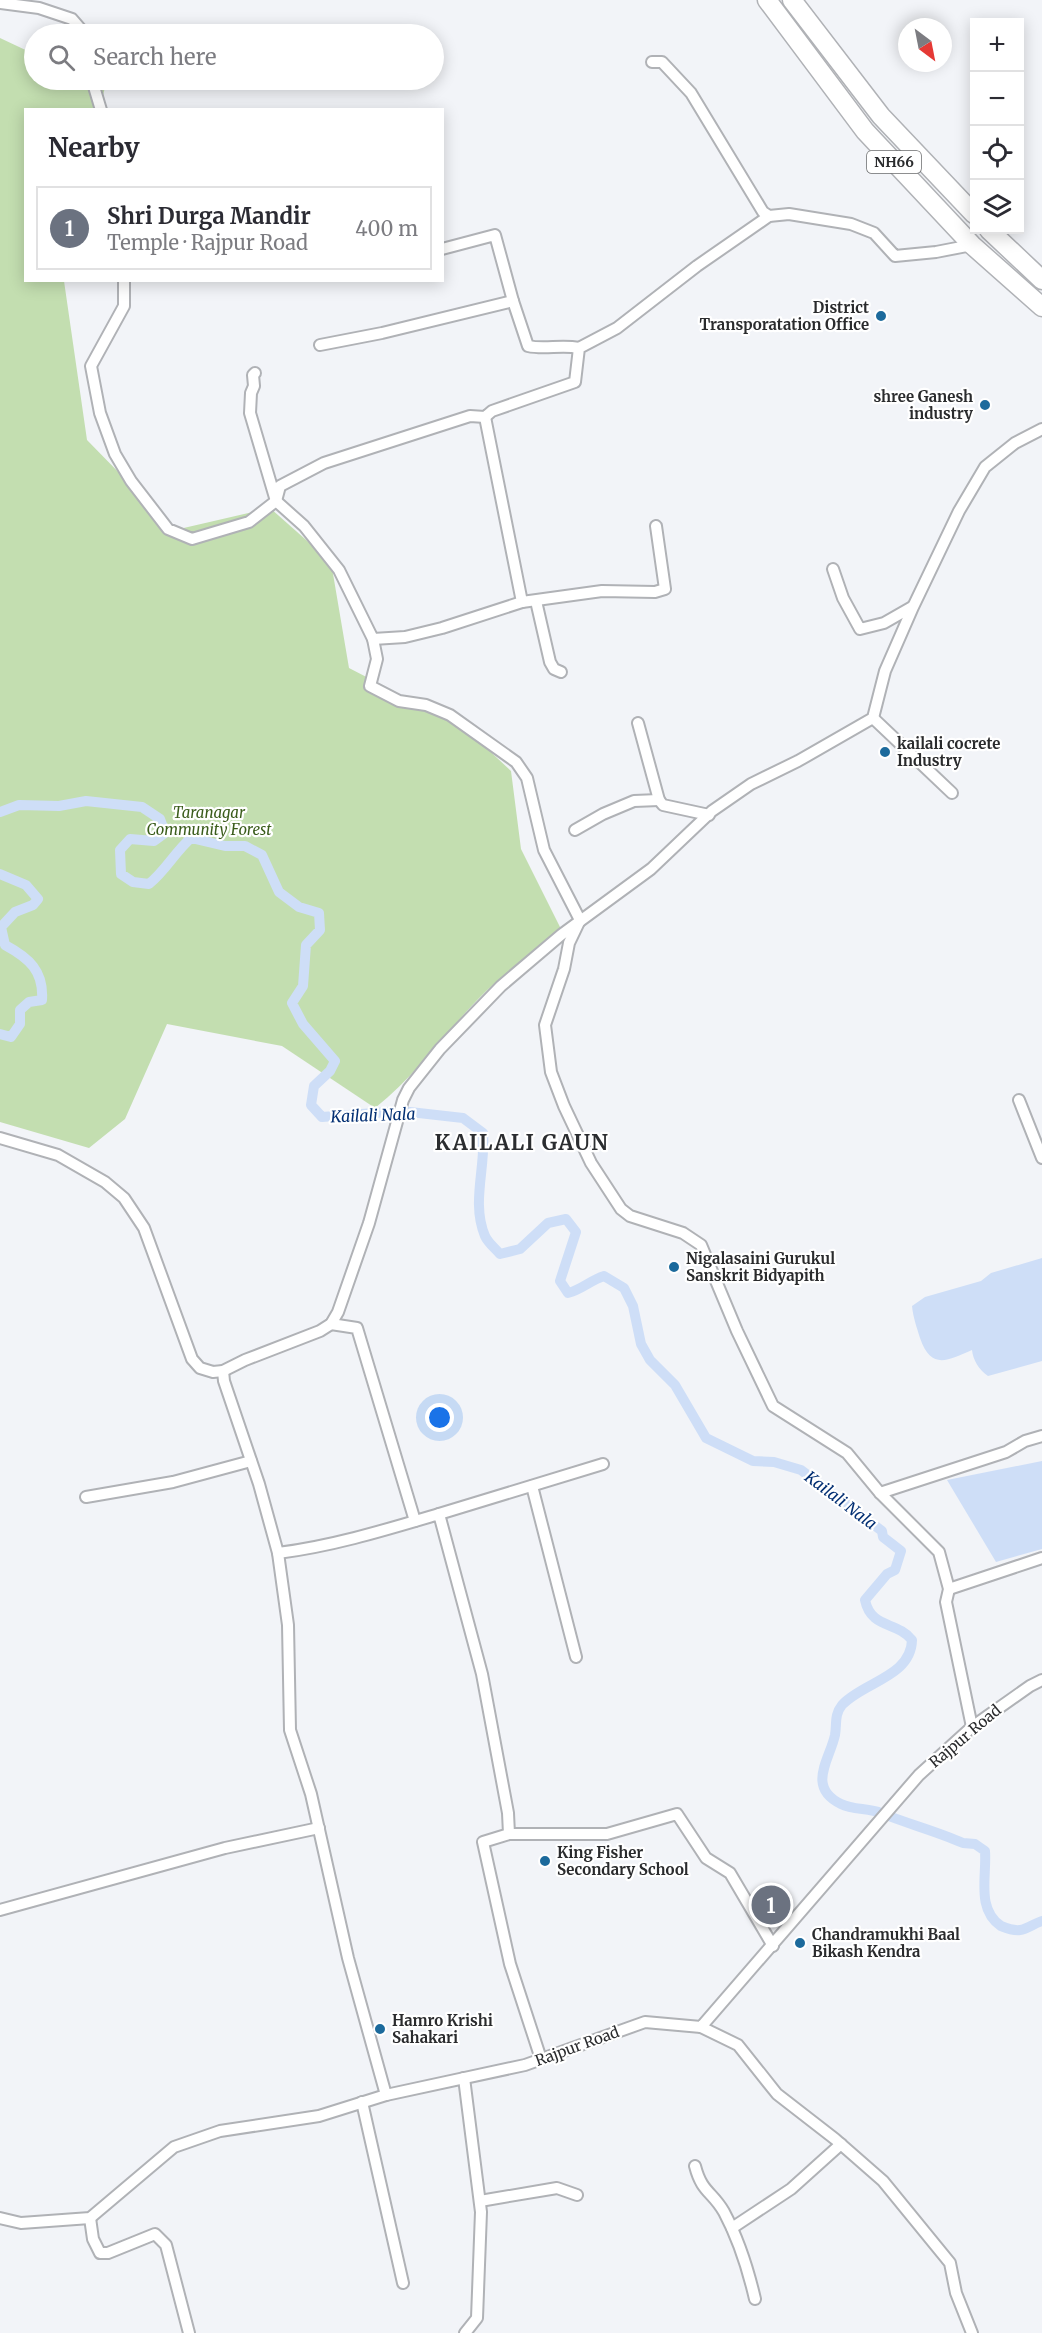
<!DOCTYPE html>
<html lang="en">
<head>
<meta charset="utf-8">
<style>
	:root { --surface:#fff; --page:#f7f7f7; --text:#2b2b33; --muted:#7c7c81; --line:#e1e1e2; --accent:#0f766e }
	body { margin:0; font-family:Merriweather,serif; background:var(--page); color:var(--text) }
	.controls { position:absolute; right:18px; top:18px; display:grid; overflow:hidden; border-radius:0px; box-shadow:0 3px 15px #0003 }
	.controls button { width:54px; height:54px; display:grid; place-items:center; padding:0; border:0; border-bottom:2px solid var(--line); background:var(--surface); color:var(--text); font:30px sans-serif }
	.compass { position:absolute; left:898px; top:18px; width:54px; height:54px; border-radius:50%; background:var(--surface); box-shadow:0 3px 15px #0003; rotate:148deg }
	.you { position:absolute; left:440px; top:1418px; width:21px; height:21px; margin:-15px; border:4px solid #fff; border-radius:50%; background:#1a73e8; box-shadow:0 0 0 9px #1a73e833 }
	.badge { display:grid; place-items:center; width:39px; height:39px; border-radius:50%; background:var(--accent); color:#fff; font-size:20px; font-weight:700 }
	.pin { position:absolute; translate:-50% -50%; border:3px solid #fff; box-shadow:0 2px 6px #0006 }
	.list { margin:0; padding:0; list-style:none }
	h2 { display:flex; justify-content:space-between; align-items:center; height:78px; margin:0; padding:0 24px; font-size:26px }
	h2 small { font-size:20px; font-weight:400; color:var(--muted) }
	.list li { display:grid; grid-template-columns:39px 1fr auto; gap:18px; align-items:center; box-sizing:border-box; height:84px; margin:0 12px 12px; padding:0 12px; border:2px solid var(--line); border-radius:0px }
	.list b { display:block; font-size:22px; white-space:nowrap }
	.list p { margin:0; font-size:20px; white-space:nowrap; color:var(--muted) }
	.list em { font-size:20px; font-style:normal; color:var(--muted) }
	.icon { flex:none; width:33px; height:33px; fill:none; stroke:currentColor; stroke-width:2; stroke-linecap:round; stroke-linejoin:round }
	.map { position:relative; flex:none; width:1042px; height:2333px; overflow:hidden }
	.search { position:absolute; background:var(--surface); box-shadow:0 3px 15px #0003; left:24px; top:24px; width:420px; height:66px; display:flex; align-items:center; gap:15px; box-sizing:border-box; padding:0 21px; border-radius:33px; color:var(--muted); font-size:22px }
	.panel { position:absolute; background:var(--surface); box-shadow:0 3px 15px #0003; left:24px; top:108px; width:420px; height:174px; border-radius:0px }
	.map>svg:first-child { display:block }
</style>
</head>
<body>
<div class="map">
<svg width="1042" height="2333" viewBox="0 0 1042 2333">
	<rect width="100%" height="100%" fill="#f2f4f8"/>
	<path fill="#c3deb0" d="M0,38l34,16v26h54l17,7 -5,22 -74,1v170l38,1 23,159 88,90 95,-22 61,54 18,106 116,60 46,43 10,78 41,82c-22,17 -45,33 -66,51 -44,39 -75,90 -121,126l-93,-62 -115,-22 -42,95 -36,29 -89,-26z"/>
	<g fill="#cedef7">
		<path d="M1042,1258v103l-54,15c-9,-6 -15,-16 -16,-26 -25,11 -41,20 -52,-12 -3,-10 -7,-21 -8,-32l13,-9 56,-16 10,-8z"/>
		<path d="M1042,1461v88l-46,13 -49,-82z"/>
	</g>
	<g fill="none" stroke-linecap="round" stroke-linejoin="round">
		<g stroke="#cedef7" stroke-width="10">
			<path d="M0,812l19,-7 40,1 27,-5 56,6 18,12 5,14 -11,8 -24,-2 -10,11 1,24 12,8 16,2c17,-14 26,-32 42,-46l34,8h20l17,9 17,37 20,15 20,6 1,17 -14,15 -3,41 -11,17 11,21 32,37 -5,10 -16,15 -3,19 11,12 79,-6 62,7 20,15c3,34 -12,70 2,103 3,7 10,12 15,18l20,-5 28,-26 18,-4 10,13 -16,49 8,12c13,-3 23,-13 36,-17l20,12 9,18 8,38 9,16 25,25 31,53 47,23 21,1 27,8 81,61 1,6 18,14 -6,19 -8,4 -22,26c6,29 32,21 47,40 -1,37 -49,42 -70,65 -8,10 -5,19 -7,30 -5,24 -29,52 6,69 12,6 28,4 40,9 27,11 55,18 82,30l12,1 10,7c2,25 -9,58 16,75 5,2 13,5 19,4 7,-1 15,-7 22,-9"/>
			<path d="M0,874l26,11 12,14 -5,6 -18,7 -14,15 4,18c24,13 39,26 37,55l-13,2 -9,8v14l-9,13 -11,-3"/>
		</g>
		<g stroke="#b0b2b6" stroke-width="14">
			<g id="minor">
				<path d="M0,3l39,5 33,11 13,15"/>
				<path d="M652,62h10l29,31 72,119 6,4"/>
				<path d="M92,80l9,30"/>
				<path d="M442,249l53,-14 18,66"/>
				<path d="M124,280v26l-33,60 9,47 15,41 16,27 37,48 24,10 57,-17 27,-21 4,-15 44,-23 146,-47 15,1 7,-6 83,-29 4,-34 38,-20 80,-62 72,-50 20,-2 62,10 23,9 21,23 41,-4 36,-7"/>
				<path d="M320,345l62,-12 131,-32 15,45c18,4 32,-2 51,2"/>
				<path d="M255,373l-2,2 1,11 -3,7 -1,20 26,88 28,25 35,44 34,69 4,20 -7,27 29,15 27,4 24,10 66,47 11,16 17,72 36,70 -11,23 -5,26 -19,56 6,47 13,34 27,57 30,46 9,7 53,17 18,12 36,86 36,75 74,47 33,40 59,59 10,37 -3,13 26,125"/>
				<path d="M485,417l37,185"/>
				<path d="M833,569l10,29 17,31 24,-6 28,-16"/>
				<path d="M536,601l14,61 4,7 7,3"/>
				<path d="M373,639l32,-2 37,-9 80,-26 80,-11 53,1 10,-3 -9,-63"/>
				<path d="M873,718l79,75"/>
				<path d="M638,723l21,77 4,5 46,10"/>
				<path d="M575,830l28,-16 31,-13 25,-1"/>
				<path d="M1019,1100l23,58"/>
				<path d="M0,1138l58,17 47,27 19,16 20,30 48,131 8,9 13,4 10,-1 22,-11 75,-29 11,-7 7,-12 31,-89 34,-123 6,-12 31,-39 61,-63 60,-51 90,-66 61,-58 39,-27 47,-23 75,-43 12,-47 28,-64 46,-96 26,-44 30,-24 27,-14"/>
				<path d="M331,1324l26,4 58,193"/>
				<path d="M223,1371l1,10 35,103 19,69 10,72 2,105 21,64 37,164 38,137"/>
				<path d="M532,1486l44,171"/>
				<path d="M880,1493l126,-41 19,-11 17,-5"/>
				<path d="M86,1497l87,-15 78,-21"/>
				<path d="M439,1514l164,-50"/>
				<path d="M278,1553c55,-7 107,-23 161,-39l43,160 26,139 1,21 -26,8 27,122 31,95"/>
				<path d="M949,1589l93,-31"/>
				<path d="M509,1834h98l70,-20 29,44 24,15 43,73"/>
				<path d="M0,1910l225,-62 94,-20"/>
				<path d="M701,2027l37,18 39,49 58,45 48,42 67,82 6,30 16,40"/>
				<path d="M464,2078l17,134 -4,106 -12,15"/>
				<path d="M362,2102l41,181"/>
				<path d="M695,2166c7,27 17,25 29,46 15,28 24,57 31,87"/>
				<path d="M480,2201l77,-13 20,7"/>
				<path d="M0,2218l21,5 69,-5 84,-71 46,-16 99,-15 67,-21 139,-30 120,-43 56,5 218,-252 53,-48 58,-41 12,-6"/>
				<path d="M90,2218l3,21 7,14h8l47,-19 11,11 23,88"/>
				<path d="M732,2228l59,-39 50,-45"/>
			</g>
		</g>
		<g stroke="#b0b2b6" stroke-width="21">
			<g id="trunk">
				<path d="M767,0l98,131 107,114 70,62"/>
				<path d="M792,0l89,116 93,98"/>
				<path d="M989,230l53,50"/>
			</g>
		</g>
		<use href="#minor" stroke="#fff" stroke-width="10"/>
		<use href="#trunk" stroke="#fff" stroke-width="18"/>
	</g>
	<g fill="#1c6a9c" stroke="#fff" stroke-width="2">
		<circle cx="881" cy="316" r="6"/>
		<circle cx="985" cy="405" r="6"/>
		<circle cx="885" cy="752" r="6"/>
		<circle cx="674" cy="1267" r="6"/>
		<circle cx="545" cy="1861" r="6"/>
		<circle cx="800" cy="1943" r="6"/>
		<circle cx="380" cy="2029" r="6"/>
	</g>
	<g text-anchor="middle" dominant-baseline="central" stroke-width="4.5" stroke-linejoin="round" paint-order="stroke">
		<rect fill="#fff" stroke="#6a6b6c" stroke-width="1.5" x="867" y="151" width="54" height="22" rx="4.5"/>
		<g font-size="14" font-weight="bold" fill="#2a2b2d">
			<text x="894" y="162">NH66</text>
		</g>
		<g font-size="15" font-weight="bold" fill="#2a2b2d" stroke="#fff" text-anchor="start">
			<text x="869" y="307" text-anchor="end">District<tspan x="869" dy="17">Transporatation Office</tspan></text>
			<text x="973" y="396" text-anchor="end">shree Ganesh<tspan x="973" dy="17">industry</tspan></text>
			<text x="897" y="743">kailali cocrete<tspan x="897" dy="17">Industry</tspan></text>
			<text x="686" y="1258">Nigalasaini Gurukul<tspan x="686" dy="17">Sanskrit Bidyapith</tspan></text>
			<text x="557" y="1852">King Fisher<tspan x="557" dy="17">Secondary School</tspan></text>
			<text x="812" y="1934">Chandramukhi Baal<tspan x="812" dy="17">Bikash Kendra</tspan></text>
			<text x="392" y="2020">Hamro Krishi<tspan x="392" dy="17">Sahakari</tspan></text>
		</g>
		<g font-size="15" font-style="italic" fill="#3a5c1b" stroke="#fff">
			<text x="209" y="812">Taranagar<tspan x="209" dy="17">Community Forest</tspan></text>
		</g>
		<g font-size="15" fill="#2a2b2d" stroke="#fff">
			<text transform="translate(965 1736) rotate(-40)">Rajpur Road</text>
			<text transform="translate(577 2046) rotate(-20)">Rajpur Road</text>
		</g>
		<g font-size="16" font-style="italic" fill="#032f73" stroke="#fff">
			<text transform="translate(373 1115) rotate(-2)">Kailali Nala</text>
			<text transform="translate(841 1500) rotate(37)">Kailali Nala</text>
		</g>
		<g font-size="21" font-weight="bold" letter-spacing="1.5" fill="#2b2d30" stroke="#fff">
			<text x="522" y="1142">KAILALI GAUN</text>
		</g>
	</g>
</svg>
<div class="controls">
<button>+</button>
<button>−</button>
<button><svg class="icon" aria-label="locate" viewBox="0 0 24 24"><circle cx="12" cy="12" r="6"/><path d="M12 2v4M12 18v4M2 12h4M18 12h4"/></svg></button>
<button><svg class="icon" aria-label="layers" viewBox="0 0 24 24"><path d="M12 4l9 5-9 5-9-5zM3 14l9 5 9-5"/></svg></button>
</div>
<svg class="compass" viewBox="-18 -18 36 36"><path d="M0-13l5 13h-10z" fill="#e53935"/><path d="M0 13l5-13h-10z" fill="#7c7c81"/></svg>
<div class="you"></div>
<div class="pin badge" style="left:771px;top:1905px;background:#6b7280">1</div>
<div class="search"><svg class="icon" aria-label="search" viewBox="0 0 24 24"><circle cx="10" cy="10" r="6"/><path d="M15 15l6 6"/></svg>Search here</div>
<section class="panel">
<h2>Nearby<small></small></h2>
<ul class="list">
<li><span class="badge" style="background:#6b7280">1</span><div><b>Shri Durga Mandir</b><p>Temple · Rajpur Road</p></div><em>400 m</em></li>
</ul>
</section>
</div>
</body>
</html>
